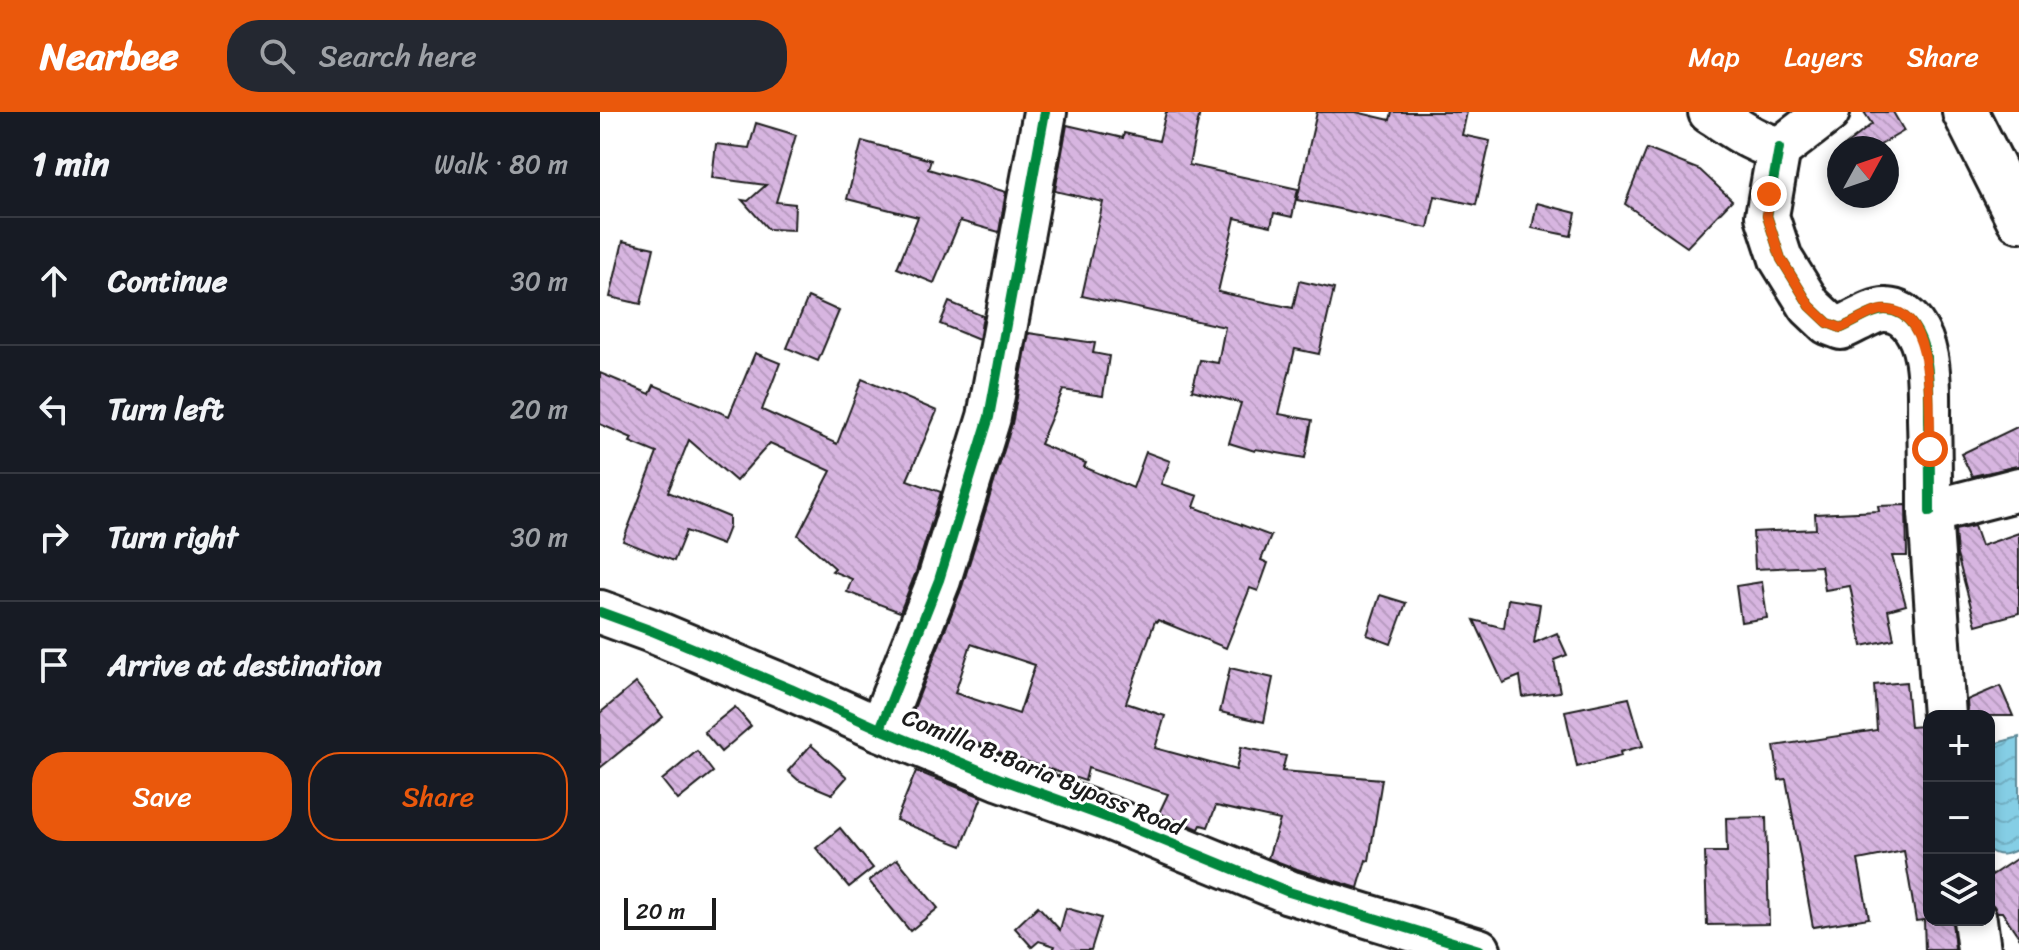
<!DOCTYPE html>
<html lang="en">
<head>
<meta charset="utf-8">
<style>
	:root { --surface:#171b24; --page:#242831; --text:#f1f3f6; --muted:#9ea1a6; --line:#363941; --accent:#ea580c }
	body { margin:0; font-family:Sriracha,sans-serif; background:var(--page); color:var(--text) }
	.controls { position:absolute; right:24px; bottom:24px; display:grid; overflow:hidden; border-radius:16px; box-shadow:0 4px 12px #0003 }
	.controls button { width:72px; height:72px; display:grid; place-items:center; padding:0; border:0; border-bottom:2px solid var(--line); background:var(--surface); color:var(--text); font:40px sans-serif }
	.compass { position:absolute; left:1227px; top:24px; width:72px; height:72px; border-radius:50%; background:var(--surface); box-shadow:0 4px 12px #0003; rotate:50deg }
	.scale { position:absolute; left:24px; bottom:20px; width:92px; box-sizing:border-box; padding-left:8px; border:4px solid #1c1c1c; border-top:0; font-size:22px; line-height:28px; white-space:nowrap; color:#1c1c1c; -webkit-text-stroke:6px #fff; paint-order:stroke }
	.stop { position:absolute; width:24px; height:24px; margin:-18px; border:6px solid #ea580c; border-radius:50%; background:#fff }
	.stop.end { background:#ea580c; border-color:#fff; box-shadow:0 2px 8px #0008 }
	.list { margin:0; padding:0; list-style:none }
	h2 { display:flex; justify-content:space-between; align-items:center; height:104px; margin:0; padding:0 32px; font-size:34px }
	h2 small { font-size:26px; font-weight:400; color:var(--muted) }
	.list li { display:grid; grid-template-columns:52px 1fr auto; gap:24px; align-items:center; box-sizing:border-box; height:128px; padding:0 32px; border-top:2px solid var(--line) }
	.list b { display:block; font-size:30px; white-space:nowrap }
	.list em { font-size:26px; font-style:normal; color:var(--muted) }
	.actions { display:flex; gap:16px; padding:24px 32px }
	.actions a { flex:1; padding:18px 0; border:2px solid var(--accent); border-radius:32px; text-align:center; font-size:28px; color:var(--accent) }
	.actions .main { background:var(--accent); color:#fff }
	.icon { flex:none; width:44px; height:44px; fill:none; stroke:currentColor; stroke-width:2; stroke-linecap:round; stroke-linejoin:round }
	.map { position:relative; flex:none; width:1419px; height:838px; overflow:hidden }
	header { display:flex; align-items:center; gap:48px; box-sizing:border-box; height:112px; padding:0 40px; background:var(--accent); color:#fff }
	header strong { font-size:38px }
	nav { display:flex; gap:44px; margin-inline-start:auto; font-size:28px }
	.search { width:560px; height:72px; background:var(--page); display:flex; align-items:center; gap:20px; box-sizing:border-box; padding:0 28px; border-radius:32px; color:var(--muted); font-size:30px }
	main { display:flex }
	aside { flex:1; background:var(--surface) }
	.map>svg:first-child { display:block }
</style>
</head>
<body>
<header>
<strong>Nearbee</strong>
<div class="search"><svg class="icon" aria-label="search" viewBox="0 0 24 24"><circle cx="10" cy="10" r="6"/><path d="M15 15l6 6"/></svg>Search here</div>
<nav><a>Map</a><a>Layers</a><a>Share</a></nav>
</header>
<main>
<aside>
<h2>1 min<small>Walk · 80 m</small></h2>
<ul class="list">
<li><svg class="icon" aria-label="ahead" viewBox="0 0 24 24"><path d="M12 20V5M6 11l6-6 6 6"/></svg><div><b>Continue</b></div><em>30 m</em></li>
<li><svg class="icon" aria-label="left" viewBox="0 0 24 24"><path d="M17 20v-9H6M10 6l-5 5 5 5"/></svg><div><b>Turn left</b></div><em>20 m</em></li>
<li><svg class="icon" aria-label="right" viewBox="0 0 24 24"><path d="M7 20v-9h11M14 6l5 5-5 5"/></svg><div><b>Turn right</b></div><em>30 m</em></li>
<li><svg class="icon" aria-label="arrive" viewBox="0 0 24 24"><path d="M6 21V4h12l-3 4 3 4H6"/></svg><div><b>Arrive at destination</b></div></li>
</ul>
<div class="actions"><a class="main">Save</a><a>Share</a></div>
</aside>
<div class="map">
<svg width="1419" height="838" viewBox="0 0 1419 838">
	<defs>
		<pattern id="water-waves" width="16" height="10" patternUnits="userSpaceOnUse" patternTransform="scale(2)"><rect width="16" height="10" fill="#85cee5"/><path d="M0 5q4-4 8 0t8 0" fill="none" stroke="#72b0c4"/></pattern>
		<pattern id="building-back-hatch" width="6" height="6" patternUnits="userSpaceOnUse" patternTransform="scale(2)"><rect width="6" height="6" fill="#d7b5e0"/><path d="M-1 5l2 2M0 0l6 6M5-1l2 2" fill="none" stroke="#b89bc0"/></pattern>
	</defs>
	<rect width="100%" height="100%" fill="#fff"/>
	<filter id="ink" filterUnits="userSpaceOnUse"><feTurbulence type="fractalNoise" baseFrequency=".0125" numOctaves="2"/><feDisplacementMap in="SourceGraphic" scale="16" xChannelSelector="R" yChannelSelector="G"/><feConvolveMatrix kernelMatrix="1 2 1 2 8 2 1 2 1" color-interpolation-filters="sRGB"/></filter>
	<g filter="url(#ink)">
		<path fill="url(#water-waves)" stroke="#5b8795" stroke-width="2" d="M1419,625v112c-11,5 -20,9 -30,1v-105z"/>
		<g fill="url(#building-back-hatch)" stroke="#1c1c1c" stroke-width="2" fill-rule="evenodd">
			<path d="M566,0h34l-11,53 109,24 -6,28 -18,-4 -3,13 -36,-8 -17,74 75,16 6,-27 35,8 -15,65 -24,-5 -16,65 33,6 -7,38 -49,-9 -1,2 -26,-8 12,-40 -49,-13 8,-30 18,3 7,-36 -143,-31 21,-94 -48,-11 12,-66 56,13 1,-5 35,8z"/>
			<path d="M717,0h39l34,8 2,-8h75l-5,23 28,6 -14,64 -41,-9 -7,32 -131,-28z"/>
			<path d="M1264,0h29l11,19 -29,17h-33l30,-24z"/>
			<path d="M156,11l40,12 -20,67 19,2 -1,26 -26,-1 -26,-29 6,1 18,-16 -54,-7 4,-34 33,4z"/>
			<path d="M262,29l69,19 -3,9 78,23 -7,40 -39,-11 -26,62 -37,-15 21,-51 -71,-18z"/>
			<path d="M1047,37l53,21 32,30 -45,47 -62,-43z"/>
			<path d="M937,91l39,10 -5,23 -39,-8z"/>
			<path d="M23,129l31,7 -13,56 -31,-7z"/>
			<path d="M208,185l31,14 -21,50 -31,-13z"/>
			<path d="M349,190l34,14 -4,24 -39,-16z"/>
			<path d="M429,221l66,10 -2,10 16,3 -6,40 -40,-6 -23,54 46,19 -2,4 49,21 13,-36 24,9 -9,23 37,12 -4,11 77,29 -10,24 7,3 -10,28 -8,-3 -24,60 -68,-28 -1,2 -2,-1 -29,82 39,13 -10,32 81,22 5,-23 45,9 -4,15 100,8 -13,82 -3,-1 -8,28 -61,-19 -29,-11 12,-38 -64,-14 -8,21 -7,-2 -2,4 -40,-16 9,-19 -80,-26 -3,13 -86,-29 -88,-36 51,-129 50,-163zM371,532l64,21 -16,49 -64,-21z"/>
			<path d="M155,241l25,10 -18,47 75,34 25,-65 75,32 -30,69 34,12 -25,80 -16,40 -53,-20 5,-13 -20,-8 3,-3 -37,-33 33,-64 -61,-28 -34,38 -47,-41 -21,52 61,25v10l-7,18 -36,-14 -12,30 -51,-20 34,-88 -27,-11 2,-4 -32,-14v-51l50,21 4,-9 75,31z"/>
			<path d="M1419,314v40l-47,10 -11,-22z"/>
			<path d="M1306,393l1,51h-15l14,49 -18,5 6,29 -32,7 -12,-60 -25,4 -4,-24 -66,3 -2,-37 63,-3 -1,-15 64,-3 -1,-5z"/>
			<path d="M1374,414l7,20 38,-13v80l-43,12 -19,-70 -2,-25z"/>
			<path d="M1162,470l5,36 -26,4 -5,-36z"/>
			<path d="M780,483l26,8 -15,41 -24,-9z"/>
			<path d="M908,487l32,5 -6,39 23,-10 10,22 -13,5 6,32 -37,5 -3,-21 -17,7 -29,-63 30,8z"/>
			<path d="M630,556l43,10 -9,44 -44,-10z"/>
			<path d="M1306,570l4,45 13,-1 6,8v186h-3h26l3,30h-30l-1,-30 -8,1 -12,-70 -46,9 11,58 -56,9 -27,-148 -7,1 -5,-34 103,-16 -3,-45z"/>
			<path d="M36,571l27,34 -63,51v-55z"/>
			<path d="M1400,574l13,30h-45l-1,-16z"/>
			<path d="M1029,586l14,48 -23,6 1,4 -44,11 -12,-56z"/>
			<path d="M135,595l16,19 -30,26 -17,-20z"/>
			<path d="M211,633l36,32 -15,17 -34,-14 -10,-9z"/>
			<path d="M97,639l16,21 -35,28 -16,-20z"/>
			<path d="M316,659l66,26 -20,49 -66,-26z"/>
			<path d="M1166,705l3,107 -62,1 -2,-73h22l-1,-34z"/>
			<path d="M240,716l33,40 -24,19 -33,-39z"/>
			<path d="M1419,745v80l-17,-25h-5l-3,-6 -5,-5v-24z"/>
			<path d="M297,747l41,49 -28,23 -41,-50z"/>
			<path d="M438,794l22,24 6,-22 35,10 -10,32h-38l2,-4 -16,-5 -7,6 -17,-19z"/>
		</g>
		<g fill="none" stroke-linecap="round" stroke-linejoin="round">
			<g stroke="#1c1c1c" stroke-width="48">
				<g id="minor">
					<path d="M1110,0c21,13 46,33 71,36l47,-36"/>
					<path d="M1179,36l-12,68 14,43 29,47 18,17 13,5c13,-5 33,-19 45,-18 24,1 36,26 40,47 4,20 3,42 3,62 1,31 1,62 1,93"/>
					<path d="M0,500l52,19 139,58 89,40 121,50 110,40 178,73 190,58"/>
					<path d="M1344,604l-14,-204 89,-23"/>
					<path d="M280,617l59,-149 50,-163 56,-305"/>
					<path d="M1375,808l4,30"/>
				</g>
			</g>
			<g stroke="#1c1c1c" stroke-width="50">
				<path id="highway" d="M1365,0l54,107"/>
			</g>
			<use href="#minor" stroke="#fff" stroke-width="42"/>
			<use href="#highway" stroke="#fff" stroke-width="44"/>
			<g stroke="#fff" stroke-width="15">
				<g id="cycleway">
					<path d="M1179,36l-12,68 14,43 29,47 18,17 13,5c13,-5 33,-19 45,-18 24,1 36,26 40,47 4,20 3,42 3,62 1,31 1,62 1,93"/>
					<path d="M0,500l52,19 139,58 89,40 121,50 110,40 178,73 190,58"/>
					<path d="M280,617l59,-149 50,-163 56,-305"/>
				</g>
			</g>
			<use href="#cycleway" stroke="#00873e" stroke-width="10"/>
		</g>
	</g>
	<g fill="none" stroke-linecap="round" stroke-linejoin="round" filter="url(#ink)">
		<path stroke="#ea580c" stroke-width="10" d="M1169,82l-2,22 14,43 29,47 18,17 13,5c10,-4 33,-18 40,-18 56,-6 48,104 49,139"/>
	</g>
	<g text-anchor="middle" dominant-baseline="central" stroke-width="6" stroke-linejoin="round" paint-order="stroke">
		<g font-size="24" fill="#1c1c1c" stroke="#fff">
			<text transform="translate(443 660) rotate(22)">Comilla B.Baria Bypass Road</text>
		</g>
	</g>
</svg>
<div class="controls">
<button>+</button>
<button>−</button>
<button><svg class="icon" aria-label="layers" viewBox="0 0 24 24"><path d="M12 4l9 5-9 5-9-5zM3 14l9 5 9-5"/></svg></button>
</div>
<svg class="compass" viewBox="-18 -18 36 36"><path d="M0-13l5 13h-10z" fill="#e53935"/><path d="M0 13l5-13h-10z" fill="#9ea1a6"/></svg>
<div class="scale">20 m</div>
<div class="stop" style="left:1330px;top:337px"></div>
<div class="stop end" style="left:1169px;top:82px"></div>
</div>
</main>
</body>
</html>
